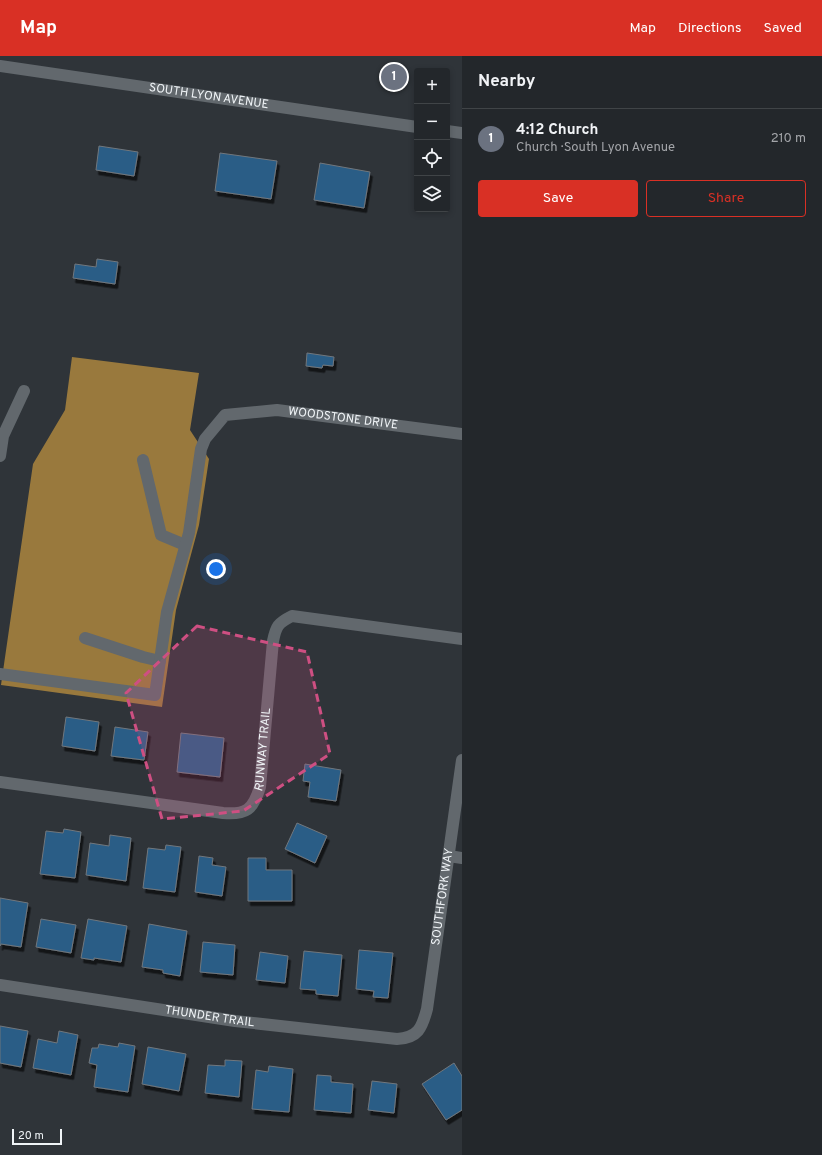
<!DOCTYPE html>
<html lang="en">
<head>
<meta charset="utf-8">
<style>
	:root { --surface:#23272b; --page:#2b2f33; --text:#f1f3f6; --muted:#a3a5a9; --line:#404447; --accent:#d93025 }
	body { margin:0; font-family:Overpass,sans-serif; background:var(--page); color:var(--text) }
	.controls { position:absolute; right:12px; top:12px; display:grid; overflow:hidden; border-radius:4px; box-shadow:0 2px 6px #0003 }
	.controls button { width:36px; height:36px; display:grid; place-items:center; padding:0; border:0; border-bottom:1px solid var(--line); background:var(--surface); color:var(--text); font:20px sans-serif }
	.scale { position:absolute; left:12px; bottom:10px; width:50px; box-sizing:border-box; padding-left:4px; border:2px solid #f0f4f7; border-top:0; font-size:11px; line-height:14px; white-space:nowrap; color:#f0f4f7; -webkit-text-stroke:3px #2f3439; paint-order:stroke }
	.you { position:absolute; left:216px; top:513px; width:14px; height:14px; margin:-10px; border:3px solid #fff; border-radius:50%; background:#1a73e8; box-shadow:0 0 0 6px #1a73e833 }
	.badge { display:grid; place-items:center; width:26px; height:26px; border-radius:50%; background:var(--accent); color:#fff; font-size:13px; font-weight:700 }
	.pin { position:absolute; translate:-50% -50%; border:2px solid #fff; box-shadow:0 1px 4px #0006 }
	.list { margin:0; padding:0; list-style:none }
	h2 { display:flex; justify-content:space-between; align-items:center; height:52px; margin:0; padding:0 16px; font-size:17px }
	h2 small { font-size:13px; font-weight:400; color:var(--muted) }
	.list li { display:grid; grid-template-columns:26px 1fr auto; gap:12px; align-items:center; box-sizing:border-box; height:60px; padding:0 16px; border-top:1px solid var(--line) }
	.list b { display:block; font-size:15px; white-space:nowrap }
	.list p { margin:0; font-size:13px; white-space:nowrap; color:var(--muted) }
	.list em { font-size:13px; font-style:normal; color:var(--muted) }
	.actions { display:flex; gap:8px; padding:12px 16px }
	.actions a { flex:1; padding:9px 0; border:1px solid var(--accent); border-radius:4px; text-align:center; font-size:14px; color:var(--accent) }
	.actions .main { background:var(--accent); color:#fff }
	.icon { flex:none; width:22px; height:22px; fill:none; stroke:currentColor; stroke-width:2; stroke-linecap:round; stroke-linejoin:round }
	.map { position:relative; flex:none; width:462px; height:1099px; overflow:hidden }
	header { display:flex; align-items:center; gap:24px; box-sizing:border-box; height:56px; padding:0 20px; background:var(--accent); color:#fff }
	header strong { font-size:19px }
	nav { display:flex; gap:22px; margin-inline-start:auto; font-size:14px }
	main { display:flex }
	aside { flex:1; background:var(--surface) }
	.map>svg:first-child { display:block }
</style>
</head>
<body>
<header>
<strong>Map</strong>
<nav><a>Map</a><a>Directions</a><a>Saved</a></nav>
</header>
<main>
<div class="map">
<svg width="462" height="1099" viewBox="0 0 462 1099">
	<defs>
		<filter id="shadow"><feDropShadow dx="2.5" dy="4.5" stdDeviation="0" flood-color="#0009"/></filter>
	</defs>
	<rect width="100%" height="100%" fill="#2f3439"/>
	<path fill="#99793d" d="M72,301l127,16 -9,57 19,29 -10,66 -23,85 -14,97 -161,-22 32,-221 32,-54z"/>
	<g fill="#295d86" stroke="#71777d" filter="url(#shadow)">
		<path d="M99,90l39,6 -4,24 -38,-6z"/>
		<path d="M220,97l57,8 -6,38 -56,-8z"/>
		<path d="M320,107l50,9 -6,36 -50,-8z"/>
		<path d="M97,203l21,3 -3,22 -42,-6 2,-14 21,3z"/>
		<path d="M307,297l27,4 -1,9 -10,-1 -1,3 -16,-2z"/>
		<path d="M66,661l33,5 -4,29 -33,-5z"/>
		<path d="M115,671l33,5 -4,28 -33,-4z"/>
		<path d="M181,677l43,5 -4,39 -43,-5z"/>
		<path d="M305,708l36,6 -5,31 -28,-4 2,-15 -7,-1z"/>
		<path d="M297,767l30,13 -12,27 -30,-14z"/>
		<path d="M64,773l17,3 -6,46 -35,-4 6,-43 17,2z"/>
		<path d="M110,779l21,3 -5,43 -40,-6 4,-32 19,3z"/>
		<path d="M166,789l15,2 -6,45 -32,-4 5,-40 17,2z"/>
		<path d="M199,800l14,2 -1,7 14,2 -4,29 -27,-4z"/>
		<path d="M248,802h18v12h26v31h-44z"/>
		<path d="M0,842l28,5 -7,44 -20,-3 -1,2z"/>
		<path d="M41,863l35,6 -5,28 -35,-6z"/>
		<path d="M88,863l39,7 -6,36 -27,-4v2l-13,-2z"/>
		<path d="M149,868l38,7 -7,45 -17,-3v-3l-21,-3z"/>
		<path d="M203,886l32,3 -2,30 -33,-3z"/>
		<path d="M359,894l34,3 -5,45 -15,-1 1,-6 -18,-2z"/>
		<path d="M304,895l38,4 -4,41 -22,-2v-4l-16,-1z"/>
		<path d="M260,896l28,4 -3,27 -29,-3z"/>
		<path d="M0,970l28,5 -7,36 -21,-4z"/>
		<path d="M59,975l19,4 -7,40 -38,-7 5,-29 19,4z"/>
		<path d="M119,987l16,3 -7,46 -34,-5 3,-22 -8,-2 3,-15h6l1,-4 19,3z"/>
		<path d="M148,991l38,7 -7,37 -37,-7z"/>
		<path d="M225,1004l17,1 -3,36 -34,-4 3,-28 17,1z"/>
		<path d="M454,1007l8,13v34l-16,10 -24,-36z"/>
		<path d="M269,1010l24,3 -4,43 -37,-3 4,-39 12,2z"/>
		<path d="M317,1019l14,1v6l22,2 -2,29 -37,-3z"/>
		<path d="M372,1025l25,3 -3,29 -26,-3z"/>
	</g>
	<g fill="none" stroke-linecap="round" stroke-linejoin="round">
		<g stroke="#62686d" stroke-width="12">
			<path id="s1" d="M0,10l417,61"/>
			<path d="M447,75l15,2"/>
			<path d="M0,400l3,-20 21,-45"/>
			<path d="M143,404l18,75 24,10"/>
			<path d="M85,582l58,19 17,4"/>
			<path id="s2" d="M0,618l155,21 12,-83 22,-79 12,-84 4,-10 20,-24 52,-5 185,24"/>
			<path id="s3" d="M0,726l223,31c23,2 30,-3 37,-26l13,-146c3,-15 5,-18 19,-25l170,23"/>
			<path d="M449,800l13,2"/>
			<path id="s4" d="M0,929l235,36 162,18c21,-1 25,-11 30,-30l35,-249"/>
		</g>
	</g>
	<path fill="#ce4f82" fill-opacity="0.2" stroke="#ce4f82" stroke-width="3" stroke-dasharray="8 5" stroke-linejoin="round" d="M197,570l110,26 23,102 -87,57 -81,8 -36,-126z"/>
	<g text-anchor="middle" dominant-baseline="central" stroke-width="3" stroke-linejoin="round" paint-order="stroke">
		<g font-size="12" fill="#f0f4f7" stroke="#2f3439">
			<text stroke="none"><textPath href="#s1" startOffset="211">SOUTH LYON AVENUE</textPath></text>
			<text stroke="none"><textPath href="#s2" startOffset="568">WOODSTONE DRIVE</textPath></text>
			<text stroke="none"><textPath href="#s3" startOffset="314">RUNWAY TRAIL</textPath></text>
			<text stroke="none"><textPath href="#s4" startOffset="561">SOUTHFORK WAY</textPath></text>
			<text stroke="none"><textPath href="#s4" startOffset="212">THUNDER TRAIL</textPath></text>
		</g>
	</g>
</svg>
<div class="controls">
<button>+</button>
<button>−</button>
<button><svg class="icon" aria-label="locate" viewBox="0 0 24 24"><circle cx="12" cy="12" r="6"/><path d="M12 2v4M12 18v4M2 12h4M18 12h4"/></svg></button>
<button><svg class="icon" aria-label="layers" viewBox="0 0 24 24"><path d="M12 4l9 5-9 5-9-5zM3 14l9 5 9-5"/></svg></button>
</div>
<div class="scale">20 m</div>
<div class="you"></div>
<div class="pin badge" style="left:394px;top:21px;background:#6b7280">1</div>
</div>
<aside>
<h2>Nearby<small></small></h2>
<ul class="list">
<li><span class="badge" style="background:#6b7280">1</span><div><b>4:12 Church</b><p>Church · South Lyon Avenue</p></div><em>210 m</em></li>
</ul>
<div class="actions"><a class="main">Save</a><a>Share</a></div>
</aside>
</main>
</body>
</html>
